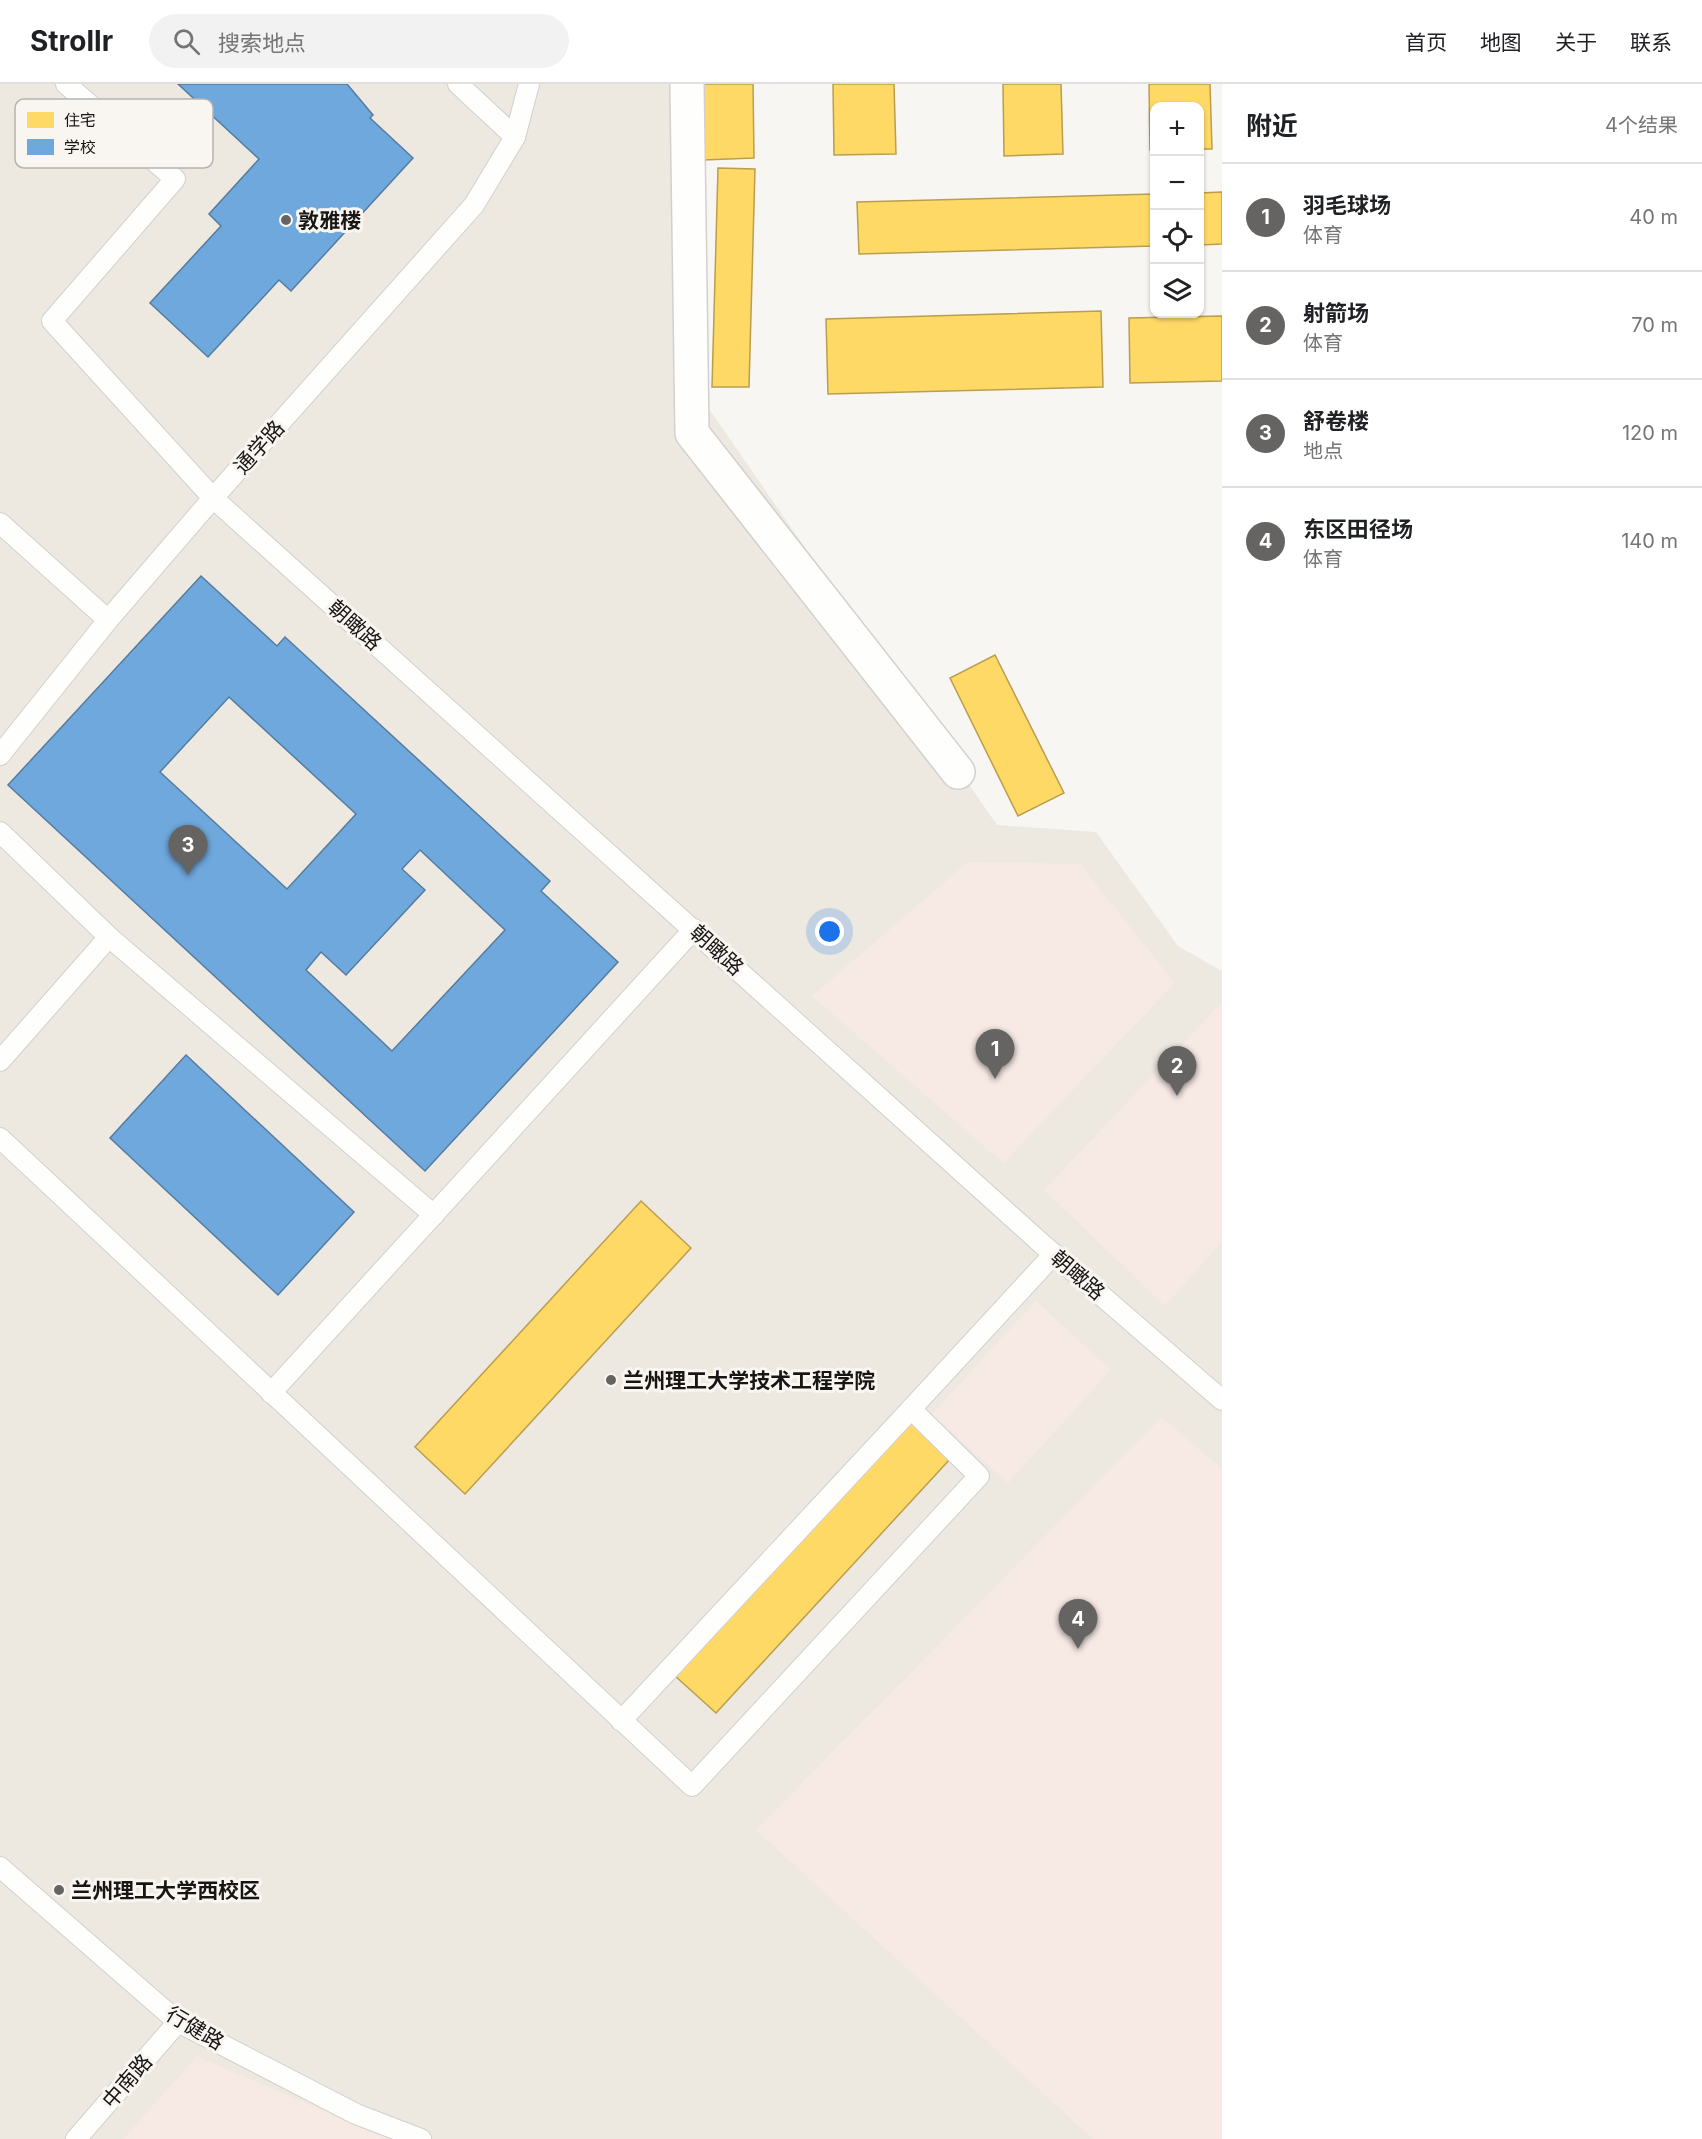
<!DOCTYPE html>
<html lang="zh">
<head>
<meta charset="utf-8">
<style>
	:root { --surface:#fff; --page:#f2f2f2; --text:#202124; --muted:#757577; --line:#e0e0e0; --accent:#666463 }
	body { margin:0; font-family:Inter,"Noto Sans SC",sans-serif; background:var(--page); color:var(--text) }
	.controls { position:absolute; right:18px; top:18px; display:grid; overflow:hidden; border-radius:12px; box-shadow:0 2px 4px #0004 }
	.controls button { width:54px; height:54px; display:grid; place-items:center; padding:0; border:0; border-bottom:2px solid var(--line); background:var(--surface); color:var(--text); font:30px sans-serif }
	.you { position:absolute; left:830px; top:848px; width:21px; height:21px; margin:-15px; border:4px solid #fff; border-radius:50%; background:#1a73e8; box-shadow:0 0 0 9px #1a73e833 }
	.badge { display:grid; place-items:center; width:39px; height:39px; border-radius:50%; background:var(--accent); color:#fff; font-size:20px; font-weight:700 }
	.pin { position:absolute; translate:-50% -50px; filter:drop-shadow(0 2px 3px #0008) }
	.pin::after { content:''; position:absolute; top:32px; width:21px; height:18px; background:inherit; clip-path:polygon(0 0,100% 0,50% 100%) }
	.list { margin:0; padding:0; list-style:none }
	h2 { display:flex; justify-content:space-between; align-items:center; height:78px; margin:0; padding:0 24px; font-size:26px }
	h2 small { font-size:20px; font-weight:400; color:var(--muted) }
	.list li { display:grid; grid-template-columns:39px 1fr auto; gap:18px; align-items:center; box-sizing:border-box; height:108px; padding:0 24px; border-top:2px solid var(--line) }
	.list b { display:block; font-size:22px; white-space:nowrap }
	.list p { margin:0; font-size:20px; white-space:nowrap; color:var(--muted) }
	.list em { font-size:20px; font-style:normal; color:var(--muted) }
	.icon { flex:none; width:33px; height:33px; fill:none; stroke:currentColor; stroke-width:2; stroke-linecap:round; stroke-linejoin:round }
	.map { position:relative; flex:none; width:1222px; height:2055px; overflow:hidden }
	header { display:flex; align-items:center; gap:36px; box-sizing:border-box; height:84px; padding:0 30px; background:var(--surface); border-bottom:2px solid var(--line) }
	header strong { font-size:28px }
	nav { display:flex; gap:33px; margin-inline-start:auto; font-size:21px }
	.search { width:420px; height:54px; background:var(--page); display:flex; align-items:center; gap:15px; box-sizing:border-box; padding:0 21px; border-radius:33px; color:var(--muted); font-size:22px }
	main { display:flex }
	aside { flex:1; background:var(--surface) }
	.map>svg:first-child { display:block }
</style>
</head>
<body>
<header>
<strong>Strollr</strong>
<div class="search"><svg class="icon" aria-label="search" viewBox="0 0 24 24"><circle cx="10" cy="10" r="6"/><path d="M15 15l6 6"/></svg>搜索地点</div>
<nav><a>首页</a><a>地图</a><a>关于</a><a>联系</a></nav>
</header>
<main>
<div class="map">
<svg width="1222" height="2055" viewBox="0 0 1222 2055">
	<rect width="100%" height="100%" fill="#f8f6f3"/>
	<path fill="#ede9e1" d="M0,0h680l9,296 308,445 99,7 82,114 44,25v1168h-1222z"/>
	<g fill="#f7e9e4">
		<path d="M968,778l112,2 95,119 -172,180 -191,-167z"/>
		<path d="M1222,918v240l-57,64 -121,-116z"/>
		<path d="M1036,1217l75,69 -103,113 -76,-69z"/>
		<path d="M1162,1333l60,52v670h-129l-337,-309z"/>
		<path d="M197,1972l191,83h-265z"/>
	</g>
	<g fill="#ffd966" stroke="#b99e4e" stroke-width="1.5">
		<path d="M702,0h51l1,74 -51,2z"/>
		<path d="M833,0h61l2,70 -62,1z"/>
		<path d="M1003,0h58l2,70 -59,2z"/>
		<path d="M1149,0h61l2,65h-12v-43h-46v44h-4z"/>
		<path d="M718,84l37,1 -6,218h-37z"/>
		<path d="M1222,108v52l-22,1v-52z"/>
		<path d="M1154,110v52l-295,8 -2,-52z"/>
		<path d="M1101,227l2,76 -275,7 -2,-75z"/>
		<path d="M1222,232v65l-92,2 -1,-65z"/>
		<path d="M995,571l69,138 -46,23 -68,-138z"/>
		<path d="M641,1117l50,47 -226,246 -50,-47z"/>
		<path d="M909,1335l42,39 -235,255 -42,-38z"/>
	</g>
	<g fill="#6fa8dc" stroke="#557ca0" stroke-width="1.5" fill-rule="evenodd">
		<path d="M178,0h169l26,31 -3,3 43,40 -122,133 -12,-11 -71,77 -58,-54 71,-77 -12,-12 50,-55z"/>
		<path d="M201,492l76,70 8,-9 216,199 49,45 -9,10 77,71 -193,209 -417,-386zM229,613l127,117 -69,75 -127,-117zM420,766l85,80 -113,121 -86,-81 15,-18 25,23 79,-85 -23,-21z"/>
		<path d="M186,971l168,157 -76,83 -168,-157z"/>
	</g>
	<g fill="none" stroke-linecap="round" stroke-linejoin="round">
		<g stroke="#d2d0ce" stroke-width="22">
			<g id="service">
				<path d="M66,0l109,95 -123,142 161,177 829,746 180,156"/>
				<path d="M458,0l57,53"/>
				<path d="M0,439l108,97"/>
				<path d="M0,671l108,-135 105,-122 261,-293 41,-68 14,-53"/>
				<path d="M0,748l109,105 325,278"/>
				<path d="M0,977l109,-124"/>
				<path d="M0,1054l692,648 287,-310 -68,-67 143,-155"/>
				<path d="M271,1309l423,-464"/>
				<path d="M621,1637l290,-312"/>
				<path d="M0,1783l178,155 178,92 65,25"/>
				<path d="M76,2055l102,-117"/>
			</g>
		</g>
		<g stroke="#d2d0ce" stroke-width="36">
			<path id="minor" d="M687,0l5,349 266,339"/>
		</g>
		<use href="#service" stroke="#fefefd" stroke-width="20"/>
		<use href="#minor" stroke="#fefefd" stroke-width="33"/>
	</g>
	<g fill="#666463" stroke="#f9f6f2" stroke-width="2">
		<circle cx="286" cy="136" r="6"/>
		<circle cx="611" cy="1296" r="6"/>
		<circle cx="59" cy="1806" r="6"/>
	</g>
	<g text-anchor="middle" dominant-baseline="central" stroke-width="6" stroke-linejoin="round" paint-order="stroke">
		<g font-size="21" font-weight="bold" fill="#171615" stroke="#f9f6f2" text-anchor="start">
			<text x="298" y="136">敦雅楼</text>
			<text x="623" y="1296">兰州理工大学技术工程学院</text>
			<text x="71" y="1806">兰州理工大学西校区</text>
		</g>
		<g font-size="21" fill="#171615" stroke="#f9f6f2">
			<text transform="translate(259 363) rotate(-48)">通学路</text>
			<text transform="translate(355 541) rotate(42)">朝瞰路</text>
			<text transform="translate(717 866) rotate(42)">朝瞰路</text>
			<text transform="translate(1078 1191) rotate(41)">朝瞰路</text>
			<text transform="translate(195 1944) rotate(31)">行健路</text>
			<text transform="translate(127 1997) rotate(-49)">中南路</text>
		</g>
	</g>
	<rect x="15" y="15" width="198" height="69" rx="9" fill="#f9f6f2" stroke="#b5b3b0" stroke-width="1.5"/>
	<rect x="27" y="28" width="27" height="16" fill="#ffd966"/>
	<rect x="27" y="55" width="27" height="16" fill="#6fa8dc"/>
	<g font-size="16" fill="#171615">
		<text x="64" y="42">住宅</text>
		<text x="64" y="69">学校</text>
	</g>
</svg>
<div class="controls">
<button>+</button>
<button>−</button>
<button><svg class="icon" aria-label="locate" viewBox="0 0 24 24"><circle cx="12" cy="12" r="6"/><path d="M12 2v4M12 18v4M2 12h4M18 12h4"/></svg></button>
<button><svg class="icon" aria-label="layers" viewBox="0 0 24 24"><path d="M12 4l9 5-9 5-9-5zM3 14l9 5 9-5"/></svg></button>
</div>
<div class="you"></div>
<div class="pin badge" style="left:995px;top:995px">1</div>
<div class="pin badge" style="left:1177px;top:1012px">2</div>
<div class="pin badge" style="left:188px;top:791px">3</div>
<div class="pin badge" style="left:1078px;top:1565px">4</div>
</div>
<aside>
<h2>附近<small>4个结果</small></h2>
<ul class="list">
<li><span class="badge">1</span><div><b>羽毛球场</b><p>体育</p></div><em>40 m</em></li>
<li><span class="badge">2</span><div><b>射箭场</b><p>体育</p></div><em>70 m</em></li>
<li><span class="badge">3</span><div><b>舒卷楼</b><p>地点</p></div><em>120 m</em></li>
<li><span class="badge">4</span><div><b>东区田径场</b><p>体育</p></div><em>140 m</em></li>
</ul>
</aside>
</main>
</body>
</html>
